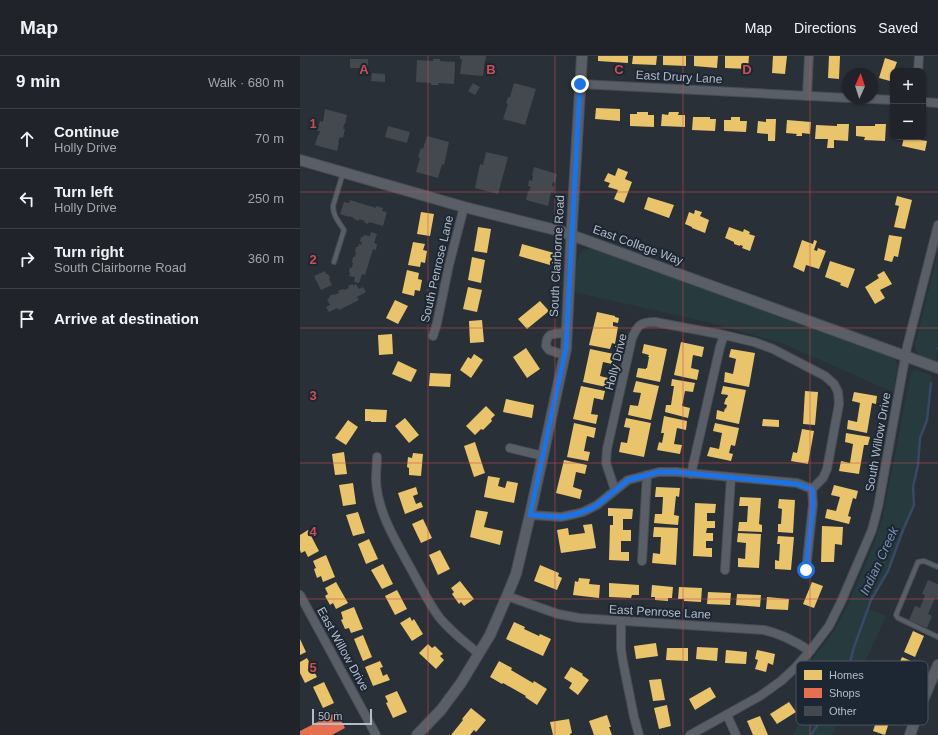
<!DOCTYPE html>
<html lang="en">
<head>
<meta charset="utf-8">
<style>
	:root { --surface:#20242a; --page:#2d3036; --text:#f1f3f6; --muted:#a2a4a8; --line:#3d4147 }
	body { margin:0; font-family:Arial,sans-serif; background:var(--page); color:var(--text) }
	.controls { position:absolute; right:12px; top:12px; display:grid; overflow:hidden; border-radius:8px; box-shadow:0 1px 3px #0004 }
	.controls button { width:36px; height:36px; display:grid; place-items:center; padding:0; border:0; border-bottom:1px solid var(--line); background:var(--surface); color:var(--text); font:20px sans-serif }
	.compass { position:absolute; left:542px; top:12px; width:36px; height:36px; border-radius:50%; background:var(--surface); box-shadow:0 1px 3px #0004; rotate:3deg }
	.scale { position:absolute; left:12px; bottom:10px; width:60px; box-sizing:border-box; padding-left:4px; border:2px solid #b4bcc9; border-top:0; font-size:11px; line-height:14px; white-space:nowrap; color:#b4bcc9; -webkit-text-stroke:3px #1d2633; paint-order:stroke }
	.stop { position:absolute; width:12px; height:12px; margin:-9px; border:3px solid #1a73e8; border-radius:50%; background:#fff }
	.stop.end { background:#1a73e8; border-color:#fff; box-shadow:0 1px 4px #0008 }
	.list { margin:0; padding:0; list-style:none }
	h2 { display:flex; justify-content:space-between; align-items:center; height:52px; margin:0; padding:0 16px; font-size:17px }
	h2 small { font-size:13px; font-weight:400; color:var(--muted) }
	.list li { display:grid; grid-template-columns:26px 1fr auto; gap:12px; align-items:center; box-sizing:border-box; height:60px; padding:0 16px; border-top:1px solid var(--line) }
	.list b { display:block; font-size:15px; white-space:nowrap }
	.list p { margin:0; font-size:13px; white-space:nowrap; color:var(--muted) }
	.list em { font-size:13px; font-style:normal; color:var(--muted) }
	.icon { flex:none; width:22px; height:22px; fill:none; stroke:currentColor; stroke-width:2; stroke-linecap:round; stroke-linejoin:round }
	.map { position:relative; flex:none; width:638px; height:679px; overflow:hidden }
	header { display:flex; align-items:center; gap:24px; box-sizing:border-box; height:56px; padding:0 20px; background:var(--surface); border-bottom:1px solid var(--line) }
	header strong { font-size:19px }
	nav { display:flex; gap:22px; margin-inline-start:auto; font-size:14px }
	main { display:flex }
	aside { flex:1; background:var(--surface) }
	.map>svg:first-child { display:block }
</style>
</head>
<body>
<header>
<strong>Map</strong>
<nav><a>Map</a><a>Directions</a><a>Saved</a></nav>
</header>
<main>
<aside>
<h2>9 min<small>Walk · 680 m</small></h2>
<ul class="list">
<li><svg class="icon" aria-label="ahead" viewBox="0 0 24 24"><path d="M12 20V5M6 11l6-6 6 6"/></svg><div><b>Continue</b><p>Holly Drive</p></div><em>70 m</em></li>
<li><svg class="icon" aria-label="left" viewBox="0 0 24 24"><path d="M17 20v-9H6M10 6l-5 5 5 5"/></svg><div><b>Turn left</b><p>Holly Drive</p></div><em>250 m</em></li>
<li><svg class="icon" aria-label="right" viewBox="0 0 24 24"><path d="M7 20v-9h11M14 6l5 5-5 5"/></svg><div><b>Turn right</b><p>South Clairborne Road</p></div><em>360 m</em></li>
<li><svg class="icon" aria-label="arrive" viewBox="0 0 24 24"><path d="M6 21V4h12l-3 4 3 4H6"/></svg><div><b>Arrive at destination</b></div></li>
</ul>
</aside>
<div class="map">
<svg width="638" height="679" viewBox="0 0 638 679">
	<rect width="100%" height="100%" fill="#2a3038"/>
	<g fill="#273a3e">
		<path d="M288,193h7l298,108 4,5 1,5 -5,25 -109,-48 -69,-20 -141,-32c1,-9 1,-32 6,-38 2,-3 5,-4 8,-5z"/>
		<path d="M638,196v96l-2,12c-10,-3 -21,-3 -21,-15z"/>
		<path d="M614,313l18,7 -5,44 -7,18 -2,27 -5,22 1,18 -11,25 -15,41 -17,29 -3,9 18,7 -54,119h-39l26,-50 -18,-13c11,-13 23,-26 33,-41 9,-15 16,-31 23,-47 10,-22 19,-44 26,-68l27,-139z"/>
	</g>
	<g fill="#e9c46a">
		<path d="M298,0h30v7l-30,-2z"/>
		<path d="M333,0h24l-1,9 -24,-1z"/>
		<path d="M363,0h23v10l-23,-1z"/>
		<path d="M394,0h24l-1,12 -23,-2z"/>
		<path d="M425,0h24l-1,13 -23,-1z"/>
		<path d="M473,0h14l-2,18 -13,-1z"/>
		<path d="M529,0h11l-1,23 -11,-1z"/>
		<path d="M585,2l12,4 -7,19 -11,-3z"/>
		<path d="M296,52l24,1v12l-25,-2z"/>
		<path d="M337,56h11v3h6v12l-24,-1v-12h7z"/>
		<path d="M369,56h10l-1,3h7v12l-24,-1 1,-12 6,1z"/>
		<path d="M393,61h17v2h6l-1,12 -23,-1z"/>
		<path d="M431,61h9v4h7l-1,11 -22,-1v-11h7z"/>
		<path d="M466,63h10l-1,22h-7v-7l-11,-1 1,-12 8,1z"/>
		<path d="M487,64l24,2 -1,12 -8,-1v3h-6l1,-2 -11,-1z"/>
		<path d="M537,68h12l-1,17 -14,-1v8h-7l1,-9h-13l1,-14 21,1z"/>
		<path d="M575,68h11l-1,17 -21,-1 1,-3 -9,-1v-10h19z"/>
		<path d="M604,81h17l-1,3 7,1 -2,10 -23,-5z"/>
		<path d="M318,112l10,4 -3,7 7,3 -8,21 -10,-4 4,-9 -10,-3 2,-4 -6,-2 4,-8 7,3z"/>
		<path d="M597,140l15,4 -7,29 -11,-2 5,-21 -4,-1z"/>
		<path d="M348,141l26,8 -5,13 -25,-9z"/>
		<path d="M395,154l7,2 -2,4 9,4 -4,13 -13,-5v-1l-7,-3 4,-12 5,2z"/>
		<path d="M121,156l13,2 -4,22 -13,-2z"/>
		<path d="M178,171l13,2 -4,24 -13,-2z"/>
		<path d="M429,171l14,5 1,-3 6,3 -1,2 6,2 -5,15 -8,-3 1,-2 -3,-1v1l-6,-2v-2l-9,-4z"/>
		<path d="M589,179l13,2 -4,20 -4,-1 -2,6 -8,-2z"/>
		<path d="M502,184l11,4 1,-4 3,1 -3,9 3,1 1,-3 8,3 -7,18 -13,-4 -2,7 -11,-5z"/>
		<path d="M113,186l12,2 -2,6 4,1 -2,12 -4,-1 -1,5 -12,-2z"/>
		<path d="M222,188l32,9 -4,12 -31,-9z"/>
		<path d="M172,201l13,3 -4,23 -13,-3z"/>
		<path d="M530,205l25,8 -7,19 -8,-3 1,-2 -16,-6z"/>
		<path d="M107,214l12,3 -1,6 4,1 -2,11 -5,-1 -1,6 -12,-3z"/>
		<path d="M584,215l8,13 -12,6 5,8 -10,6 -10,-17 14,-9 -2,-3z"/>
		<path d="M168,231l14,3 -5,22 -14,-3z"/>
		<path d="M95,244l13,6 -10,18 -12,-6z"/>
		<path d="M240,245l9,10 -22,18 -9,-10z"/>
		<path d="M297,256l18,4v1l4,1 -1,5 -5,-1v4l5,1 -3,17 -3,-1 -2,6 -21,-4z"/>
		<path d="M182,264l2,22 -14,1 -1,-22z"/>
		<path d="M92,278l1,20 -14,1 -1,-20z"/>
		<path d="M381,286l23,5 -2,10 -9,-2 -2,13 8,2 -2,10 -23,-5z"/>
		<path d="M344,288l23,5 -7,33 -24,-5 2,-9 8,1v-1h1l2,-11h-1l1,-2 -7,-2z"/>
		<path d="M226,292l14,21 -13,9 -14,-21z"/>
		<path d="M290,293l24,5 -2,10 -9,-2 -3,14 8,2 -2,9 -23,-5z"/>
		<path d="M431,293l24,4 -6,34 -25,-5 1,-10 8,2 3,-15 -7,-2z"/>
		<path d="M174,298l9,6 -12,18 -11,-8 8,-13 3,2z"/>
		<path d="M98,305l19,9 -6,12 -19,-8z"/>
		<path d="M130,317l21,1 -1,13 -21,-1z"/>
		<path d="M372,323l23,4 -2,9 -8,-1 -3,15 8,2 -2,10 -23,-6 1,-7h5l3,-19h-3z"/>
		<path d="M336,325l23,5 -8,34 -23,-5 2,-10 8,1 3,-13 -8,-1z"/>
		<path d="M281,330l24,5 -2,9 -9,-2 -3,16 7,1 -2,9 -23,-5z"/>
		<path d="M423,330l23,4 -7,34 -23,-5 1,-9 7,2 1,-4 1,1 1,-4 -3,-1 2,-6h1l1,-3 -7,-1z"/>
		<path d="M505,335l13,1 -3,33 -12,-1z"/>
		<path d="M554,336l23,4 -1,8 -4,-1 -5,30 -20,-4 1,-9 9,2 3,-19 -8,-2z"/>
		<path d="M206,343l28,6 -2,13 -29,-6z"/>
		<path d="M186,350l9,9 -4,4 1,2 -9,9 -2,-1 -6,6 -9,-9z"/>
		<path d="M65,353l22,1 -1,12h-15v-1h-6z"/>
		<path d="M364,360l23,5 -1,9 -9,-2 -3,16 8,1 -2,9 -23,-4 2,-8 3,1 2,-10h-3z"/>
		<path d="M105,362l14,17 -10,8 -14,-17z"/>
		<path d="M326,362l25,5 -7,34 -25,-5 2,-10 6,1 3,-15 -6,-1z"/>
		<path d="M463,363l16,1v7l-17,-1z"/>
		<path d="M48,364l10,7 -12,18 -11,-7z"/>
		<path d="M274,367l22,5 -2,10 -7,-2 -3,15 6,1 -2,9 -21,-4z"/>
		<path d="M415,367l24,5 -4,18 -4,-1 -2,8 4,1 -2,7 -24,-5 3,-9 9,2 3,-16 -9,-2z"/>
		<path d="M502,373l12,2 -6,33 -17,-3 2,-9 4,1z"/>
		<path d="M546,377l24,4 -2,8h-4l-5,29 -20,-3 2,-10 9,2 3,-19 -8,-2z"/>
		<path d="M175,386l10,31 -11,4 -10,-31z"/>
		<path d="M44,396l3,22 -12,1 -3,-21z"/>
		<path d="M113,397l10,1 -2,22 -12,-1v-7l-2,-1 1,-10 4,1z"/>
		<path d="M264,404l23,5 -2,9 -9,-2 -3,15 9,3 -2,9 -24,-6z"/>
		<path d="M188,420l12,2 -2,8 7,2 2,-7 11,2 -4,20 -30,-6z"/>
		<path d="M53,427l3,21 -13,2 -4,-21z"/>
		<path d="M534,429l24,6 -2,8 -3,-1 -5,18 3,1 -2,7 -24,-6 2,-9 9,2 4,-14 -9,-2z"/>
		<path d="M116,431l2,7 -5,2 3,8 5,-2 2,5 -18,7 -7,-21z"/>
		<path d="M356,431l24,1 -1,9 -3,-1 -2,19 5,1 -1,9 -24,-2 1,-9h7l1,-17h-8z"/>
		<path d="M440,441l21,1 -2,26 3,1v7l-24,-1 1,-9h8l1,-16h-9z"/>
		<path d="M479,443l16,1 -2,33 -15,-1v-8h3l1,-15 -4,-1z"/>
		<path d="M395,447l21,1 -1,9h-8v8h8v7h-8l-1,5h7v8h-7v7h6v9l-19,-1z"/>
		<path d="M308,452l25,1 -1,10h-9v11h8v11h-10v11h8v9l-20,-1 1,-35h3v-9h-5z"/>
		<path d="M176,454l12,2 -4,15 19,4 -3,14 -30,-8z"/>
		<path d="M58,456l7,21 -12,3 -7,-21z"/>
		<path d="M123,463l9,19 -11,5 -9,-19z"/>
		<path d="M292,468l4,24 -35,5 -4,-23 11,-2 1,7 16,-2 -2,-8z"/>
		<path d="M522,470l21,1 -1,18 -7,-1 -1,18h-13z"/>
		<path d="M354,471l24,1 -2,37 -24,-2 1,-10 7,1 1,-17h-8z"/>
		<path d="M8,474l11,21 -11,6 -3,-6 -4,2 -1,-3v-15z"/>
		<path d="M438,477l23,1 -2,34 -21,-1v-9l7,1 1,-16 -9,-1z"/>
		<path d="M478,480l16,1 -3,33 -16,-1v-9l4,1 1,-17h-3z"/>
		<path d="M69,483l9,20 -12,5 -8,-20z"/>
		<path d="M140,494l10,19 -12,6 -9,-20z"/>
		<path d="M26,499l9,22 -12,5 -2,-6 -4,2 -3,-9 2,-1 -3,-7z"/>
		<path d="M83,508l10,20 -11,5 -11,-19z"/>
		<path d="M240,509l19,8 -1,3 4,2 -5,12 -23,-9z"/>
		<path d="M279,522l11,1 -1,5 11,1 -1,13 -26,-3 2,-14 3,1z"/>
		<path d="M160,525l14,18 -10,7 -3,-4 -2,2 -7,-10 2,-2 -3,-4z"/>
		<path d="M36,526l12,21 -12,6 -3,-6 -3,2 -5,-9 3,-2 -3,-6z"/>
		<path d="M512,526l11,4 -9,22 -11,-4z"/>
		<path d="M309,527l30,2v10h-7l-1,3 -22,-1z"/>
		<path d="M352,529l21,2 -1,11h-4v3l-13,-1v-3h-4z"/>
		<path d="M379,531l23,1 -1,14 -17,-1v-2h-6z"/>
		<path d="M97,534l10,19 -12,6 -10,-19z"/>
		<path d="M408,536l23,1 -1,12 -23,-1z"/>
		<path d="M437,538l24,1 -1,12 -24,-2z"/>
		<path d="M467,541l22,2 -1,11 -22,-1z"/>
		<path d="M54,551l9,22 -12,4 -2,-5 -4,1 -4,-9 2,-1 -2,-7z"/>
		<path d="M110,561l2,4 2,-2 9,15 -11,7 -12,-18z"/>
		<path d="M214,566l11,5 -1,2 15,7 1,-2 11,5 -8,17 -37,-17z"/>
		<path d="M613,575l11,5 -9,21 -11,-5z"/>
		<path d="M63,579l9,22 -9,4 -9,-22z"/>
		<path d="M0,583l6,13 -6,3z"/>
		<path d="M356,587l2,13 -22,3 -2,-13z"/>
		<path d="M128,588l4,4 3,-2 8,8 -3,2 4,4 -8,9 -17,-16z"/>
		<path d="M397,591l21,1 -1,13 -21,-2z"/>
		<path d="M367,592h21v13l-22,-1z"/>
		<path d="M426,594l21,2 -1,12 -21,-1z"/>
		<path d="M457,594l18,4 -2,11 -5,-2 -2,9 -11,-3 3,-9 -3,-1z"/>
		<path d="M602,601l11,5 -9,21 -11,-5z"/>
		<path d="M7,602l10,19 -12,6 -5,-10v-11z"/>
		<path d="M80,605l3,6 -3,1 3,8 4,-2 3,6 -17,6 -8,-19z"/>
		<path d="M199,605l13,7 -1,2 22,13 1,-2 13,8 -10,16 -12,-8 1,-1 -23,-13 -1,1 -12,-7z"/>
		<path d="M271,611l12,7 -1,1 7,5 -11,15 -9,-7 3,-5 -8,-5z"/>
		<path d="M361,623l4,21 -12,1 -4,-21z"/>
		<path d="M24,626l10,21 -11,5 -10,-21z"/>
		<path d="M410,631l6,10 -21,13 -6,-11z"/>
		<path d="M97,635l10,21 -14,6 -7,-15 2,-1 -3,-6z"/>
		<path d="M489,646l7,10 -19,12 -7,-10z"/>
		<path d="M367,649l4,21 -12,3 -5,-21z"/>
		<path d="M171,652l15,12 -10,12 -2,-2 -4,5h-19l12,-15 -1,-1z"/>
		<path d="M580,654l12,3 -7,22 -12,-4z"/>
		<path d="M307,659l4,12h-2l3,8h-18l-5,-14z"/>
		<path d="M460,660l8,19h-15l-6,-14z"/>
		<path d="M269,663l3,14 -2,1v1h-17l-3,-13z"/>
	</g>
	<path fill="#e76f51" d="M37,656l8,16 -13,7h-32v-4z"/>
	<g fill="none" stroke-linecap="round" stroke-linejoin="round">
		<g stroke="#384963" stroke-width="2.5">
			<path d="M638,293v-1"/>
			<path d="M511,679l33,-50 10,-38 17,-47 17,-29 15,-41 11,-25 -1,-18 5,-22 2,-27 7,-18 4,-37"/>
		</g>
	</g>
	<g fill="#444950">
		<path d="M160,0h26v4h-1l-2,16 -23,-2 2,-15h-2z"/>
		<rect x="50" y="3" width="18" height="9"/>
		<path d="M133,3h7v2l15,1 -1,22 -16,-1v2h-7v-2l-15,-1 1,-22 16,1z"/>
		<path d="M72,17l13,1v8l-14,-1z"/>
		<path d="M173,27l7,4 -5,8 -7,-4z"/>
		<path d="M214,27l22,6 -11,36 -22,-6 5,-15 -2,-1 2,-6h2z"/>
		<path d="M25,53l22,6 -2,9h-1l-1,5h2l-2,9 -3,-1 -2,5h1l-2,9 -22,-6 3,-10h1l1,-4h-3l3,-10 3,1z"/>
		<path d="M88,70l22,6 -3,11 -22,-6z"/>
		<path d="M127,80l22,6 -5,23 -2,-1 -4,14 -22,-6 4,-14 -2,-1 3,-9 2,1z"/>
		<path d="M186,96l22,5 -10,37 -23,-6 5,-24 3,1z"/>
		<path d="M234,111l23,7 -2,9 -2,-1 -1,4 3,1 -2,6 -2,-1 -3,14 -22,-6 2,-9h1l2,-4 -3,-1 1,-6 3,1 1,-5h-1z"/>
		<path d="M50,144l26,8v-2l7,2 -1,3 5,1 -4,14 -14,-4 -1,2 -4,-2 1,-1 -6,-2v2l-5,-2v-1l-5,-2v1l-9,-3 4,-12 5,1z"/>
		<path d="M71,176l6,2 -3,9 3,1 -1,6 -3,-1 -8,26 -3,-1 -3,9 -5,-1 1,-5 -6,-1 1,-3 -1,-1 1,-5 2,1 1,-5 -1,-1 1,-5h2l1,-5h-1l1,-5h2l1,-3 2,1 1,-3h-2l1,-5h2l1,-2 6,1z"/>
		<path d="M25,215l1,3h2l2,4 -1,1 3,6 -11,5 -7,-14z"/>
		<path d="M53,228v2l3,-2 3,5 4,-2 3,5 -9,5 2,3 -20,10 -2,-2 -8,4 -3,-5 4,-2 -3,-6 3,-1 -1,-2 5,-2v1l5,-2 -1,-2 5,-2 1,1 5,-2 -1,-2z"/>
		<path d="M628,524l10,4v15l-3,-1 -7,16 4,2 -5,12 -18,-8 6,-14 5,2 5,-13 -3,-1z"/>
	</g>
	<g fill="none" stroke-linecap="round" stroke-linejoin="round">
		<g stroke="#484c53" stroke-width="6">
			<g id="service">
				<path d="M34,206l10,-32c-5,-8 -11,-14 -11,-24l10,-33"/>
				<path d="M638,511l-14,-6 -6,1 -22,53 2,3 40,19"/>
			</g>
		</g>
		<g stroke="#484c53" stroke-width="10">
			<g id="minor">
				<path d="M618,15l1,-15"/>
				<path d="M280,28l268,14"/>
				<path d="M507,40l2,-40"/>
				<path d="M553,42l40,2"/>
				<path d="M623,46l15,1"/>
				<path d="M133,280l4,-13 12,-58 15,-58"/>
				<path d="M264,299l-15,-5 -3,-4c0,-14 8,-12 20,-13"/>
				<path d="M210,392l33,8"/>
				<path d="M77,401c0,7 -1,15 -1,22 1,33 20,62 35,90 9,16 17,33 28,48 11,14 26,25 40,37"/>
				<path d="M391,418l29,-127 4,-12"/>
				<path d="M230,459l31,2 14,-3 8,-2 14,-7 31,-25 31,-8h17l121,11 15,6 11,-11 4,-9 12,-65 -1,-12 -4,-8 -9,-8 -52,-27 -19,-7 -30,-7 -69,-13c-15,0 -17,3 -23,16l-25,111 -1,14 9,27"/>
				<path d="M342,505l5,-86"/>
				<path d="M425,514l6,-93"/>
				<path d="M506,514l7,-66 -1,-15"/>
				<path d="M0,539l76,140"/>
				<path d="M207,540l51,18 21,4 185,12c18,4 31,11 46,21"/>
				<path d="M321,565v28l2,13 11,55 5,18"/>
				<path d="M427,659l9,20"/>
				<path d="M390,679l70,-39 21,-15 14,-13 15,-17 19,-25 12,-24 31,-72 6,-23 29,-160 31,-122"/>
			</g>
		</g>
		<g stroke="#484c53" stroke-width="12">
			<g id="tertiary">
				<path d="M0,104l164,47 96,24 378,137"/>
				<path d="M117,679l24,-25 20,-27 29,-48 17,-39 9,-22 14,-59 36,-166 6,-124 10,-169"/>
				<path d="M610,679l9,-26 19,-44"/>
			</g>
		</g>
		<use href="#service" stroke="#5a5e66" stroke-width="4"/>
		<use href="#minor" stroke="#5a5e66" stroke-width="8"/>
		<use href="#tertiary" stroke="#5a5e66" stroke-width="10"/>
	</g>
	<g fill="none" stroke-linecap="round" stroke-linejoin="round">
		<path stroke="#1a73e8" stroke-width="5" d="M280,28l-14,264 -36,167 32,2 14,-3 14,-5 7,-4 31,-25 31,-8h17l121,12 15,5 1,15 -7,66"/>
	</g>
	<path fill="none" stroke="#ce4d50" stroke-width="1" stroke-opacity="0.55" d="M128,0v679M255,0v679M383,0v679M510,0v679M0,136h638M0,272h638M0,407h638M0,543h638"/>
	<g text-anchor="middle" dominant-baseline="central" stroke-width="4" stroke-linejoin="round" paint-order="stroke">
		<g font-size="12" fill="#b4bcc9" stroke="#1d2633">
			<text transform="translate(379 21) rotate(3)">East Drury Lane</text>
			<text transform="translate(338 189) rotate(20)">East College Way</text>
			<text transform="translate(257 200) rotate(-87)">South Clairborne Road</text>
			<text transform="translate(137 213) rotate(-77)">South Penrose Lane</text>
			<text transform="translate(316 306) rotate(-76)">Holly Drive</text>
			<text transform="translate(578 386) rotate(-80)">South Willow Drive</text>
			<text transform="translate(360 556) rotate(3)">East Penrose Lane</text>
			<text transform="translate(43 593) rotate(61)">East Willow Drive</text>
		</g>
		<g font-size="13" font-style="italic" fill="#7c92b1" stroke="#1d2633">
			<text transform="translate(579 505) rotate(-65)">Indian Creek</text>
		</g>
	</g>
	<rect x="496" y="605" width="132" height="64" rx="6" fill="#1d2633" stroke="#4a5360" stroke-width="1"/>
	<rect x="504" y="614" width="18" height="10" fill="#e9c46a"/>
	<rect x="504" y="632" width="18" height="10" fill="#e76f51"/>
	<rect x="504" y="650" width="18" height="10" fill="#444950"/>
	<g font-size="11" fill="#b4bcc9">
		<text x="529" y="623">Homes</text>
		<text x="529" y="641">Shops</text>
		<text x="529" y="659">Other</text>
	</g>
	<g font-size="13" text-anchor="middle" font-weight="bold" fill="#ce4d50" stroke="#1d2633" stroke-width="4" stroke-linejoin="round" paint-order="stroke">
		<text x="64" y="18">A</text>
		<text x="191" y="18">B</text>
		<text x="319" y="18">C</text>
		<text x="447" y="18">D</text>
		<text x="13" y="72">1</text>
		<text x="13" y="208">2</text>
		<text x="13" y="344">3</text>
		<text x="13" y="480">4</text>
		<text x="13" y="616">5</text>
	</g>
</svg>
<div class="controls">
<button>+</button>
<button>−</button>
</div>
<svg class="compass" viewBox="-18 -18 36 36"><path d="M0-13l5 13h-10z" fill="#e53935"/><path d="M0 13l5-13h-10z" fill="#a2a4a8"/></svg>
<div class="scale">50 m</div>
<div class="stop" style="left:506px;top:514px"></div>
<div class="stop end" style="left:280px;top:28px"></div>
</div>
</main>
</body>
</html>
